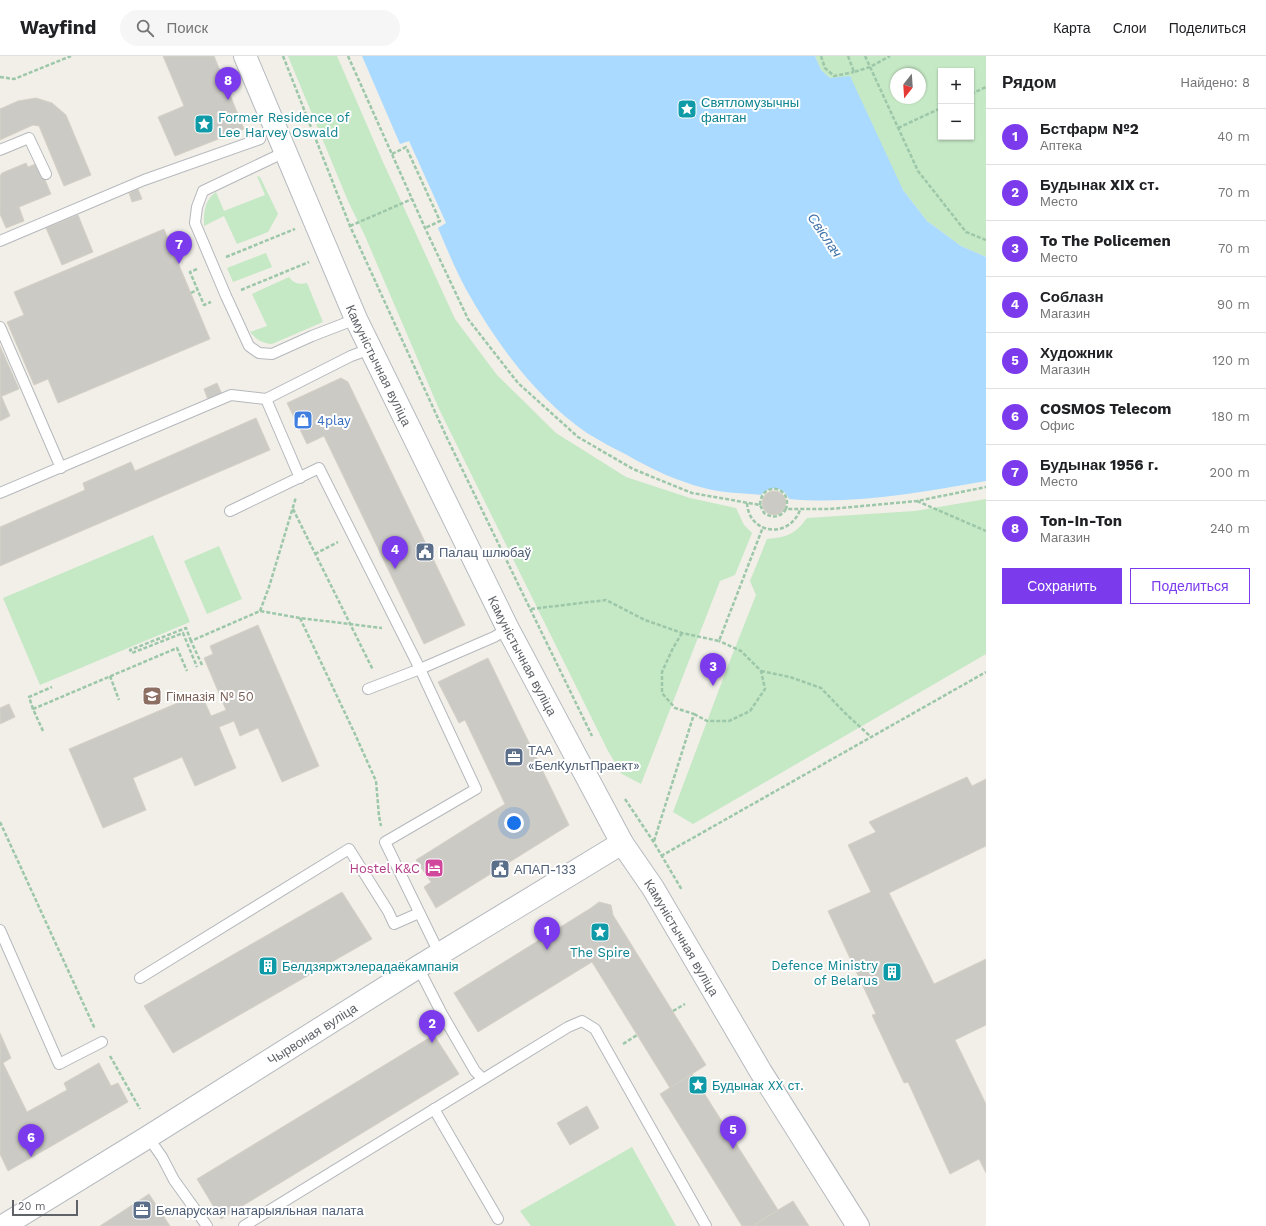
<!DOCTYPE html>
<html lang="ru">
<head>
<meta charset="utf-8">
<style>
	:root { --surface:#fff; --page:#f6f6f6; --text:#202124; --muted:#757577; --line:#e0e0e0; --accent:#7c3aed }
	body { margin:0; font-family:"Work Sans",sans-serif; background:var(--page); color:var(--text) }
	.controls { position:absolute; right:12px; top:12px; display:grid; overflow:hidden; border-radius:0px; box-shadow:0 1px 3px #0004 }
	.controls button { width:36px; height:36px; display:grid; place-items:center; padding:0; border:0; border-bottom:1px solid var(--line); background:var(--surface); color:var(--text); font:20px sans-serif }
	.compass { position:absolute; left:890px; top:12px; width:36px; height:36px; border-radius:50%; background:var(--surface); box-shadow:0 1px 3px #0004; rotate:197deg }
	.scale { position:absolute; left:12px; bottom:10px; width:66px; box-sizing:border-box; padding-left:4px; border:2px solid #5f6368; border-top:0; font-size:11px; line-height:14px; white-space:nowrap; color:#5f6368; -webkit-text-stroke:3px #fff; paint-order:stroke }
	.you { position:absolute; left:514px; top:767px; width:14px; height:14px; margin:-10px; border:3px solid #fff; border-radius:50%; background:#1a73e8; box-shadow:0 0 0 6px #1a73e833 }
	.badge { display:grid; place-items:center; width:26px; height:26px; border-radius:50%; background:var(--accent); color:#fff; font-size:13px; font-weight:700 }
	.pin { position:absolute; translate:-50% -33px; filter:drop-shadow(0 1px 2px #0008) }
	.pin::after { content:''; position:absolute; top:21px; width:14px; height:12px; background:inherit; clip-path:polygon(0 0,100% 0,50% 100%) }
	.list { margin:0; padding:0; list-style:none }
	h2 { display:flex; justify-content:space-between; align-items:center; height:52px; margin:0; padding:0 16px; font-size:17px }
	h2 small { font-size:13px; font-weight:400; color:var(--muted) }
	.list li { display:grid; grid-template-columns:26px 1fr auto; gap:12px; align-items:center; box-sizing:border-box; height:56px; padding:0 16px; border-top:1px solid var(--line) }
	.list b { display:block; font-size:15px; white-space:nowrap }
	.list p { margin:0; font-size:13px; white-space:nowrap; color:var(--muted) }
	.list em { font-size:13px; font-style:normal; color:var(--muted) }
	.actions { display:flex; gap:8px; padding:12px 16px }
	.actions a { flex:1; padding:9px 0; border:1px solid var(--accent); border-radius:0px; text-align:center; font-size:14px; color:var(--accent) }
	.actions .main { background:var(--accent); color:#fff }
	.icon { flex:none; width:22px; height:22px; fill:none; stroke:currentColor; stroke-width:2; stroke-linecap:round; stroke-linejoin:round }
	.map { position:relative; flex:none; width:986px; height:1170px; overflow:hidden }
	header { display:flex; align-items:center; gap:24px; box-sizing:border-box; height:56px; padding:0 20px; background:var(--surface); border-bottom:1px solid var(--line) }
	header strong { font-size:19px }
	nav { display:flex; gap:22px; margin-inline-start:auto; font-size:14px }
	.search { width:280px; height:36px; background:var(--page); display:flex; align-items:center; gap:10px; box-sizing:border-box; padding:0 14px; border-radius:22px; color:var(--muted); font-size:15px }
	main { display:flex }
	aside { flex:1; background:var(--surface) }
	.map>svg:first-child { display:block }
</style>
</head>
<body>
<header>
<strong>Wayfind</strong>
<div class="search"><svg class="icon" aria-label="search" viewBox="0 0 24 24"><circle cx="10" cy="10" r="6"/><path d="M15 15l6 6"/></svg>Поиск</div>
<nav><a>Карта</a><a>Слои</a><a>Поделиться</a></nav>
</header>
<main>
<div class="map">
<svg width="986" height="1170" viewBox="0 0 986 1170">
	<rect width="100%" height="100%" fill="#f1efe8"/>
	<g fill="#c5e8c5" fill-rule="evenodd">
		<path d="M288,0h49l46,106 72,157 42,56 59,58 70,44 64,21 46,10 8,17 8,8 -17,42 -15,6 -79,203 -19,-10 -14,-23 -169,-342 -74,-173 -17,-35z"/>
		<path d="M815,0h171v201l-25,-11 -34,-25 -24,-31 -73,-112 -9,-8zM941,15h30v66h-30zM896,18h24v24h-24z"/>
		<path d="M257,120l3,1 18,37 -10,18 -31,12 -13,-28 -20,10c0,-14 0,-25 12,-34l8,19 41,-16z"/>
		<path d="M266,197l6,14 -39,15 -6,-14z"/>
		<path d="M289,221c4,6 10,8 18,6l16,39 -51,22c-10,-1 -15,-4 -22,-12l17,-6 -15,-32z"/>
		<path d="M986,443v155l-293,170 -20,-12 56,-149 27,-68 -6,-14 17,-42c21,-2 28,-5 40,-21l108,-7z"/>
		<path d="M153,479l37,87 -150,63 -37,-87z"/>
		<path d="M219,490l23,53 -35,15 -23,-53z"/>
		<path d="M632,1091l44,79h-145l-11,-15z"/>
	</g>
	<path fill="#aadaff" d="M362,0h453l6,14 9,8 20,-2 53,114 24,31 34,25 25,11v224c-65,11 -131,24 -197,18 -5,-12 -19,-15 -28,-4 -18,-2 -38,-2 -57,-7 -27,-7 -53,-19 -77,-33 -14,-7 -27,-14 -40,-22 -50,-34 -91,-90 -120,-142 -11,-20 -20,-42 -29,-63l8,-5 -37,-82 -9,3z"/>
	<g fill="#cccac5" stroke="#d6d1c6">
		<path d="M163,0h51l30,73 -69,27 -17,-39 26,-11z"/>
		<path d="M36,42l16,5 14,12 25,60 -27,11 -25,-60 -6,-1 -33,15v-31l18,-8z"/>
		<path d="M26,107l2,4 10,-4 13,31 -32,13 5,14 -18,7 -6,-14v-38l2,-3z"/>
		<path d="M138,133l4,10 -10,3 -3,-9z"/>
		<path d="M78,159l15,37 -31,13 -16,-37z"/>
		<path d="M164,173l46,110 -152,64 -10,-24 -14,6 -27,-63 17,-7 -10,-23z"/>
		<path d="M0,290l19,43 -19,8z"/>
		<path d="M341,322l7,4 117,243 -41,19 -100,-208 -17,8 -20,-41z"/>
		<path d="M217,327l5,11 -14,6 -4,-11z"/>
		<path d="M0,337l10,23 -10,5z"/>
		<path d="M256,362l14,32 -270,116v-39l85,-37 -2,-7 48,-21 4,9z"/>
		<circle cx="774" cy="447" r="12"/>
		<path d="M258,569l61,141 -37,16 -24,-54 -18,8 -6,-15 -15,6 17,41 -41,18 -13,-29 -49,21 13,32 -43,18 -34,-79 132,-56 10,23 15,-6 -22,-52 9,-4 -3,-8z"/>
		<path d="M488,602l81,167 -133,83 -12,-21 7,-5 -15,-22 89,-56 -40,-84 -6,3 -21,-41z"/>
		<path d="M9,648l6,13 -15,7v-16z"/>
		<path d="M967,721l5,9 14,-7v67l-97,47 45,91 52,-25v66l-31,15 31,64v69l-7,-14 -29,15 -42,-92 -4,1 -32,-68 4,-1 -48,-103 43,-19 -23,-47 28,-13 -7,-10z"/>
		<path d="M342,836l30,47 -199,114 -29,-47z"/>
		<path d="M599,846l12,3 2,10 93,150 -36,23 -78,-126 -114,70 -24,-39 137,-85z"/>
		<path d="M0,977l11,25 -8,5 24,49 40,-22 -3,-7 35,-20 12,23 7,-3 10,19 -120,69 -8,-17z"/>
		<path d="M434,979l25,39 -238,145 -24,-40z"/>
		<path d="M692,1018l86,136 -25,16h-11l-82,-132z"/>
		<path d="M587,1050l12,22 -29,17 -13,-22z"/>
		<path d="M149,1138l21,32h-70z"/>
		<path d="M793,1145l16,25h-56l25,-16z"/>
	</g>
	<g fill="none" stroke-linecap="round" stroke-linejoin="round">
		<g stroke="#b5b8bc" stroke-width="12">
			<g id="lane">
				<path d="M0,94l29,-12 17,36"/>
				<path d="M285,96l-82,39 -6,16 -2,16 31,73 23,50 10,7 13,1 40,-18 44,-17"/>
				<path d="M0,185l144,-61 116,-41"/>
				<path d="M0,271l61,141"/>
				<path d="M266,343l34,79"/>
				<path d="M0,437l231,-98 35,4 85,-43 19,-7"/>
				<path d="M230,455l89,-43 101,201 56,120 -91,53 55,113"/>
				<path d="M368,633l52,-20 74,-32 14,-8"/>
				<path d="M0,874l59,134 43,-22"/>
				<path d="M418,911l24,47 33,57 8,8"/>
				<path d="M140,922l209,-129 39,62 6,13 25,-11"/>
				<path d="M434,1053l64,110"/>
				<path d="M148,1081l14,20 12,23 33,46"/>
				<path d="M244,1170l324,-199 14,-6 13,8 111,197"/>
			</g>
		</g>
		<g stroke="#b6babf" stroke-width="24">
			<g id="secondary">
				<path id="s1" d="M245,0l111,263 152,310 114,214 31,45 108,184 97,154"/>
				<path id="s2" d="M3,1170l145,-89 270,-170 204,-124"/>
			</g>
		</g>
		<g stroke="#9cc7a9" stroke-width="2.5" stroke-dasharray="4 2" stroke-linecap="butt">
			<path d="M283,0l67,170 97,212 145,298"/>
			<path d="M348,0l77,172 43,91 50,64 60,54 55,32 59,24 68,12 4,8c9,6 17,4 22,-4h44l87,-8 69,-14"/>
			<path d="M821,0l4,12 9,8 20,-4"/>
			<path d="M848,0l6,16 16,-5 20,-11"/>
			<path d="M865,0l53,115 48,61 20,8"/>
			<path d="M0,21l14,2 57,-23"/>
			<path d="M971,38l15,-7"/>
			<path d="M898,72l43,-20"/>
			<path d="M392,98l14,-7 34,74 -15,7"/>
			<path d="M350,170l62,-27"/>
			<path d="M226,201l69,-28"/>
			<path d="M197,213l-7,3 14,33 7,-3"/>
			<path d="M241,234l68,-28"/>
			<path d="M191,237l6,-3"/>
			<path d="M917,445l69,30"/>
			<path d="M747,447c2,32 42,36 53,7"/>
			<path d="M760,449c1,-25 33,-19 26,4"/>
			<path d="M293,453l80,161"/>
			<path d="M315,498l23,-12"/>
			<path d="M531,553l75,-9 39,20 37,13 37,8 44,-114"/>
			<path d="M260,555l9,-24 27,-90"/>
			<path d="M300,562l54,114 22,49 3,35 2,10"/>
			<path d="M191,585l-5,-13 -56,22 2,3 51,-20 14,34"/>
			<path d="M202,609l-11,-24 69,-30 40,7 82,10"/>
			<path d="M761,615l29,6 31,11 24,25 26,24"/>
			<path d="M110,620l9,24"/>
			<path d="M33,653l-4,-12 23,-10"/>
			<path d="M694,658l13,7h22l21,-10 15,-22 -4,-18 -20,-20 -22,-10"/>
			<path d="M43,675l-10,-22 144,-61 10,23"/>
			<path d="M625,743l28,42 29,49"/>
			<path d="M0,766l95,207"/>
			<path d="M654,785l40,-127 -19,-6 -13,-15v-21l11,-24 9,-15"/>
			<path d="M661,800l325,-184"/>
			<path d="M673,955l12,-7"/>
			<path d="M623,988l14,-9"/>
			<path d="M110,1000l30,53"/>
		</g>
		<use href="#lane" stroke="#fff" stroke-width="10"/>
		<use href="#secondary" stroke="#fff" stroke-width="22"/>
	</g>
	<defs>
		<g id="sight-square" transform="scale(1)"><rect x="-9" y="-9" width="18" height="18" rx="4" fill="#0f9aa8" stroke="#fff"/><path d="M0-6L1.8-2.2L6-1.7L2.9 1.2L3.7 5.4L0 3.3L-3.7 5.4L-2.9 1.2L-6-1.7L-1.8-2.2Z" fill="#fff"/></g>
		<g id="shop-square" transform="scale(1)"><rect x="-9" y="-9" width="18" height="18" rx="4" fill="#3f7fe0" stroke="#fff"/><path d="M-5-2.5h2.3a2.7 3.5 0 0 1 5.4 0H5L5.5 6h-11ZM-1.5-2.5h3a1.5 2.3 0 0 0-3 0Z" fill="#fff"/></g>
		<g id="civic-square" transform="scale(1)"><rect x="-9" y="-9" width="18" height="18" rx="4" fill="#5c6f8a" stroke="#fff"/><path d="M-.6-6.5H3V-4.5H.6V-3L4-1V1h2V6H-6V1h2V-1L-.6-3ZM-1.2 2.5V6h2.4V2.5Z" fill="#fff"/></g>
		<g id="school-square" transform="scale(1)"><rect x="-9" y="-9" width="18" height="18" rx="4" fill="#8d6e63" stroke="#fff"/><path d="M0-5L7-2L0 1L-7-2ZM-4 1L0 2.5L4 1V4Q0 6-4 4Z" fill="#fff"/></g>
		<g id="office-square" transform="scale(1)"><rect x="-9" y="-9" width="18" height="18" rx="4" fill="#5c6f8a" stroke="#fff"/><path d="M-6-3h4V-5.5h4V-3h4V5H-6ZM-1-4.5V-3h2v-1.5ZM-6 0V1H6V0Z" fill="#fff"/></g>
		<g id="hotel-square" transform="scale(1)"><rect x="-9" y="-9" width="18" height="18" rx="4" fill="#d1479c" stroke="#fff"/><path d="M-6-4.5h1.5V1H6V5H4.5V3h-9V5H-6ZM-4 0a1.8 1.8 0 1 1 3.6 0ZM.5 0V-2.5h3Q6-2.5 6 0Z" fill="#fff"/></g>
		<g id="building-square" transform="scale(1)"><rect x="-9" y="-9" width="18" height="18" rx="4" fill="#0f9aa8" stroke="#fff"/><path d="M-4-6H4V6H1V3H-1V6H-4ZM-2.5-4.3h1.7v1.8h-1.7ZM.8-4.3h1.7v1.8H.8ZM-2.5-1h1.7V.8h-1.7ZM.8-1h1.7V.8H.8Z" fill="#fff"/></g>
	</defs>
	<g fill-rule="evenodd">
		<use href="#sight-square" x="687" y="53"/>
		<use href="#sight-square" x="204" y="68"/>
		<use href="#shop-square" x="303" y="364"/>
		<use href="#civic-square" x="425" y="496"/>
		<use href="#school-square" x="152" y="640"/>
		<use href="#office-square" x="514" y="701"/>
		<use href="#hotel-square" x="434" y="812"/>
		<use href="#civic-square" x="500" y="813"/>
		<use href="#sight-square" x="600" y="876"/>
		<use href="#building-square" x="268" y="910"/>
		<use href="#building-square" x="892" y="916"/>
		<use href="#sight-square" x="698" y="1029"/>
		<use href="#office-square" x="142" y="1154"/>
	</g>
	<g text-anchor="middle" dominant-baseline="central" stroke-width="4" stroke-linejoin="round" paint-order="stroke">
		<g font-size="13" fill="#0d838f" stroke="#fff" text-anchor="start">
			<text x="701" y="46">Святломузычны<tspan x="701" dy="15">фантан</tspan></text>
			<text x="218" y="61">Former Residence of<tspan x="218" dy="15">Lee Harvey Oswald</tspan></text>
			<text x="600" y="896" text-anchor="middle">The Spire</text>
			<text x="878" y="909" text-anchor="end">Defence Ministry<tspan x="878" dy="15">of Belarus</tspan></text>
			<text x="282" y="910">Белдзяржтэлерадаёкампанія</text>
			<text x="712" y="1029">Будынак XX ст.</text>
		</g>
		<g font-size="13" fill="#5f6368" stroke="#fff">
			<text stroke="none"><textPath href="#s1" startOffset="337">Камуністычная вуліца</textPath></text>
			<text stroke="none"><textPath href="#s1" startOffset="661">Камуністычная вуліца</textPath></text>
			<text stroke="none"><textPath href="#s1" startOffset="985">Камуністычная вуліца</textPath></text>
			<text stroke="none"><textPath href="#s2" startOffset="364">Чырвоная вуліца</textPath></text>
		</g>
		<g font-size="13" fill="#366cbe" stroke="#fff" text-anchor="start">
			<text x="317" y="364">4play</text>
		</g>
		<g font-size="13" fill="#4e5e75" stroke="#fff" text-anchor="start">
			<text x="439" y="496">Палац шлюбаў</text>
			<text x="528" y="694">ТАА<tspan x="528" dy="15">«БелКультПраект»</tspan></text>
			<text x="514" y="813">АПАП-133</text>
			<text x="156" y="1154">Беларуская натарыяльная палата</text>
		</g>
		<g font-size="13" fill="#785e54" stroke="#fff" text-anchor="start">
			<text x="166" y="640">Гімназія № 50</text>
		</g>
		<g font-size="13" fill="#b23c85" stroke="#fff" text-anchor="end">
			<text x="420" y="812">Hostel K&amp;C</text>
		</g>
		<g font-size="14" font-style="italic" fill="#4174aa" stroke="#fff">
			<text transform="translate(825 179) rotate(56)">Свіслач</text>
		</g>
	</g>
</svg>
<div class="controls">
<button>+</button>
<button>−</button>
</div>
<svg class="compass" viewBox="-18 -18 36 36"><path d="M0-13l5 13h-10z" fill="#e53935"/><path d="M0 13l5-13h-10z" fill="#757577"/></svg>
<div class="scale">20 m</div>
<div class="you"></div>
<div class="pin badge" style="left:547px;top:894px">1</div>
<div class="pin badge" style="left:432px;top:987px">2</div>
<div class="pin badge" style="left:713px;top:630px">3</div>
<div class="pin badge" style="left:395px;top:513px">4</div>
<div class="pin badge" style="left:733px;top:1093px">5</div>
<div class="pin badge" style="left:31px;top:1101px">6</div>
<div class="pin badge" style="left:179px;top:208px">7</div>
<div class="pin badge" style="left:228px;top:44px">8</div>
</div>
<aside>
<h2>Рядом<small>Найдено: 8</small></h2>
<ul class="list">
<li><span class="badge">1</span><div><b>Бстфарм №2</b><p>Аптека</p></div><em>40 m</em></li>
<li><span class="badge">2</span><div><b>Будынак XIX ст.</b><p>Место</p></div><em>70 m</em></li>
<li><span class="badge">3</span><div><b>To The Policemen</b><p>Место</p></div><em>70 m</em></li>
<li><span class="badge">4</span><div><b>Соблазн</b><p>Магазин</p></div><em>90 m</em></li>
<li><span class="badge">5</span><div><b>Художник</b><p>Магазин</p></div><em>120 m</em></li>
<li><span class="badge">6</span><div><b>COSMOS Telecom</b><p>Офис</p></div><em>180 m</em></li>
<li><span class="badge">7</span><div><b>Будынак 1956 г.</b><p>Место</p></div><em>200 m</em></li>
<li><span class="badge">8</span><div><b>Ton-In-Ton</b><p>Магазин</p></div><em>240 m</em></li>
</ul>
<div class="actions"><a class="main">Сохранить</a><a>Поделиться</a></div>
</aside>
</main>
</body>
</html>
